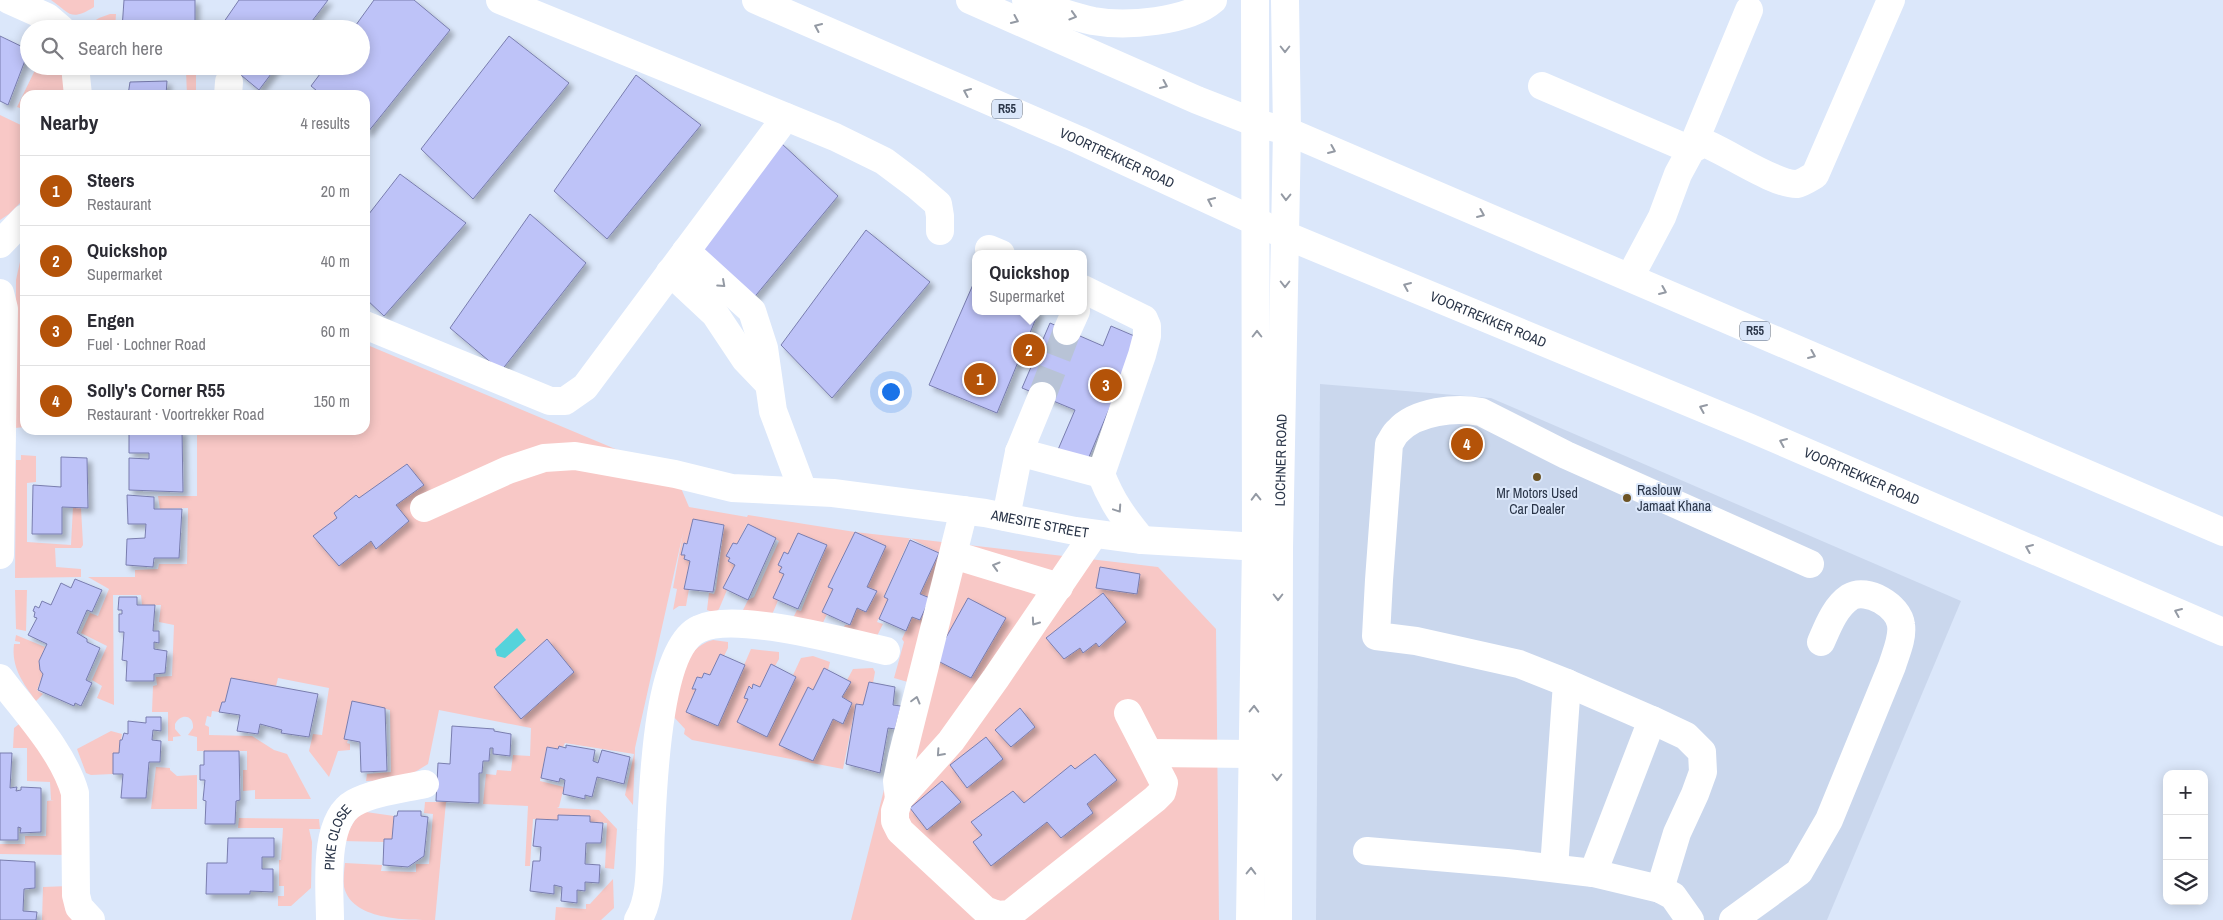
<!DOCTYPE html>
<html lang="en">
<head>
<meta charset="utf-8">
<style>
	:root { --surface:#fff; --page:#f2f2f3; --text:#2b2b33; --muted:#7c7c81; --line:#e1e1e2; --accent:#b45309 }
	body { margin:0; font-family:"Archivo Narrow",sans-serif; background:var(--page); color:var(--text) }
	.controls { position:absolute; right:15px; bottom:15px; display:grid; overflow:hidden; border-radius:10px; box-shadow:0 2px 12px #0003 }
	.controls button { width:45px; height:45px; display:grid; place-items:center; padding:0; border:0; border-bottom:1px solid var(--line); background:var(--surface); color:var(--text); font:25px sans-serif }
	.you { position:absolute; left:890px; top:391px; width:18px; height:18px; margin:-12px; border:4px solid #fff; border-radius:50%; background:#1a73e8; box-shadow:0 0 0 8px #1a73e833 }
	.badge { display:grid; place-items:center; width:32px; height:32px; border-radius:50%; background:var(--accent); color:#fff; font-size:16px; font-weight:700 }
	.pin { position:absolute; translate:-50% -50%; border:2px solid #fff; box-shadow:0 1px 5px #0006 }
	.popup { position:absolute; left:972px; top:250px; width:115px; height:65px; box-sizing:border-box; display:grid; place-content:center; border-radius:10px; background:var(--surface); filter:drop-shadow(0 1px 4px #0005); font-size:16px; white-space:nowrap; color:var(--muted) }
	.popup b { font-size:19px; color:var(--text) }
	.popup::after { content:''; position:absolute; left:50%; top:100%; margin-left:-10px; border:10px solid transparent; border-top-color:var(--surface) }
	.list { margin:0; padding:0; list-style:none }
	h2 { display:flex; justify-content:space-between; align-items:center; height:65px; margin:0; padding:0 20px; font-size:21px }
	h2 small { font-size:16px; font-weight:400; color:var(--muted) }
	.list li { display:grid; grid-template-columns:32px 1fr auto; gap:15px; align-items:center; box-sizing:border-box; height:70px; padding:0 20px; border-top:1px solid var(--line) }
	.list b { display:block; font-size:19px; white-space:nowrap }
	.list p { margin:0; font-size:16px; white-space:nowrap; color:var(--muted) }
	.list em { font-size:16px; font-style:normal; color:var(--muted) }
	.icon { flex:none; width:28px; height:28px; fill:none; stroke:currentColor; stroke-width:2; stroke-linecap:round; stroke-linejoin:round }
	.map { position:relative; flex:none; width:2223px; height:920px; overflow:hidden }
	.search { position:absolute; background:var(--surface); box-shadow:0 2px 12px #0003; left:20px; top:20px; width:350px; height:55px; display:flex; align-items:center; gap:12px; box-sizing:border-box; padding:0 18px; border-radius:28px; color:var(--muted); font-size:19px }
	.panel { position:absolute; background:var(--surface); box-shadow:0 2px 12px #0003; left:20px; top:90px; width:350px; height:345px; border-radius:15px }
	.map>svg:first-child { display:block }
</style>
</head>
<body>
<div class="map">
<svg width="2223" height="920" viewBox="0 0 2223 920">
	<defs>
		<filter id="shadow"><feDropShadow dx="4.5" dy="4.5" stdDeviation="2.5" flood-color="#0004"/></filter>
	</defs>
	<rect width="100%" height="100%" fill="#dbe7fa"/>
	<path fill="#cad7ed" d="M1320,384l171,14 470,203 -134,319h-511z"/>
	<g fill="#f8c8c6">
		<path d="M51,0h43v7c-24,15 -24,6 -43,-7z"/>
		<path d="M110,14h6l-1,15h-27v-4l11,-7z"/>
		<path d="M37,66h30l-1,29h-41v15l-8,-3z"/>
		<path d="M186,71h10v24h-9z"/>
		<path d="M0,115l25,12v71l-16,16 -9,6z"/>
		<path d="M25,239v188l-10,1 1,-148z"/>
		<path d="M365,344l310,130 14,33 58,10 1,-2 107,17 303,35 58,62 3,291h-368l60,-237 -17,-5 10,-36 -2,-3 10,-22 8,3 10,-21 -10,-5 19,-41 -29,-15 -26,58 4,3 -11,23 6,2 -6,12 -36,-3 4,-8h5l7,-17 9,4 11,-20 -10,-5 18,-41 -30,-14 -27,55 5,2 -11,23 5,2 -6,13 -30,-5 6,-12 4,1 26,-66 -29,-11 -10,20 -4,-2 -6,13 4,2c5,16 -5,36 -11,50l-31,-1 8,-16 6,-3 25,-56 -32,-17 -10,20 -11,12 4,2 -1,4 6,3 -12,23 4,2 -8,19 -4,4 -8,-3 2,-17 5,1 2,-5 8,-63 -31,-6 -6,24 -4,-1 -2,11 4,1 -1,4 6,2 -6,27 5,1 -3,17h-7l-6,4 4,-21 -4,-1 10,-55 -48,215 -2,57 -8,-10 9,-41 -69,-11 -2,4 -4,-1 -1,3 -11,-2 -7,34 24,6 -5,20 -2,1 42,2 18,19 -3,40 -9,-1 2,-45 -17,-1v-6l-32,-1v5l-25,-1 -3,47h-5l3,-60 -45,-2 3,-30 10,1 1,-5 14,1 2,-16 17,1 1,-28 -92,-18 -11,54 -26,16 -36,1 1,-7 24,-2 -1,-62 -38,-9 -8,38 4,1 -1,3 3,1v6l-12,1 -9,26 -20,-26 4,-17 9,1 7,-47 -51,-10 -2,8 -45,-8 -6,24h-3l-3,10 -7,-1 -1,6 -4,-1 -2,9 4,2v8l43,1 22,14 13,4 24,45h-56v-9l-12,1v-21h4v-19h-50v-14l-9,-2 5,-7c1,-13 -12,-15 -18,-4v5l6,7 -8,1v4h-5v-29h-16l1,-26 4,-1 -1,-8 16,-1 2,-51 -15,-3 2,-17h-19l-1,-10h-28l1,110 -17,-7 5,-12 -10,-6 15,-34 -26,-13 9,-20 8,3 11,-27 -21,-12h47v-7l23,-1 1,-5h28l1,-56 -28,1 -2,-13h39v-66h168z"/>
		<path d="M21,455l15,1v26l-9,1v59l44,3 2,-38 8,1 2,37 -2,3h-26l1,19 25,2v8l-66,1 1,-118h5z"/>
		<path d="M15,590h12l-1,41 -10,-2z"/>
		<path d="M16,635l29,12 -6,14 1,9 3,4 -6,16 6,4 -7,7c-13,-18 -25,-34 -22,-57h6v-2l-5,-1z"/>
		<path d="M713,640l15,2v6l-4,8 -4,-2 -10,21 -6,-2 -2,5 -5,-1 -5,12h4l22,36 33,-76 28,3v7l-4,7 -4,-2 -11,23 -6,-3 -2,5 -3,-2 -5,11 4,1 -11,23 30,14 29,-59 -3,-2 8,-17 12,-2 17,6 -2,8 -4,-1 -11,21 -5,-3 25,32 10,5 9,-21 -10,-6 9,-15 -4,-2 6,-11 20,-1 2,4 -2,11 -4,-1 -6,23 -7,-1 -13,65 -151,-29 -8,-6 1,-5 -13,-14c6,-27 9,-67 41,-75z"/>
		<path d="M23,721l39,53 7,81 -69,-1v-10h25v-8h21l1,-35 7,-1h-3l-1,-18 -23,-1v-33h-14l1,-20z"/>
		<path d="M111,731l11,3 -3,19h-6v21l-22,1 -5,-2 -9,-24z"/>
		<path d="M156,767l14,1v2l7,6 20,-1v34h-46z"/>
		<path d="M425,802h21l-11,118c-31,0 -83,0 -91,-33 -1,-7 0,-16 1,-24l37,2 -1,6 35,1v-8h13l4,-50 -9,-1z"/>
		<path d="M366,812l28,4 -2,23h-8v3l-41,-1 14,-25z"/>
		<path d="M239,818l80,1 1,10h-11l3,13 -1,46 -20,18h-13v-10h6v-10h-5v-26h2l2,-32h-45z"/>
		<path d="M613,879l1,29 -13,12h-46l1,-13 30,2v-5h4z"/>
		<path d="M69,886l7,34h-34l1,-33z"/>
	</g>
	<path fill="#54d3db" d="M517,628l9,12 -21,18 -8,-2 -2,-7z"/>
	<g fill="#bec3f8" stroke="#797dae" filter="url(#shadow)">
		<path d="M124,0h71v29h-73z"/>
		<path d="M239,0h89l-22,29h-87z"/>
		<path d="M374,0h40l36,30 -82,102 -3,-2v-35h-43l-11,-9 15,-20h35v-37h-8z"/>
		<path d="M0,36l29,14 -21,55 -8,-4z"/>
		<path d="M509,36l60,47 -96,116 -52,-50z"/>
		<path d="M230,66h47l-18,24z"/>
		<path d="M636,75l65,50 -94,114 -53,-48z"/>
		<path d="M167,81l-1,14h-38l2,-13z"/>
		<path d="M781,143l57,53 -86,104 -57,-46z"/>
		<path d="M400,174l66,49 -82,93 -19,-18v-79z"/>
		<path d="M530,214l56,49 -85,108 -51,-43z"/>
		<path d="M866,230l64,52 -98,116 -51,-53z"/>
		<path d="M975,280v31h64l-42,102 -68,-28z"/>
		<path d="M1050,323l53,23 8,-20 28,12 -53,126 -29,-12 18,-42 -53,-22z"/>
		<path d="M129,430h53l1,62 -54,-2v-32l20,1v-6h-20z"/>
		<path d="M61,457l26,1 1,50 -26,-1v27h-30l1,-49 28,2z"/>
		<path d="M407,464l17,21 -28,20 13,16 -33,28 -5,-8 -32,25 -26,-30 24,-18 -3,-5 22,-18 3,3z"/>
		<path d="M127,495l27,2v12h28l-3,49h-25l-1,9 -27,-2 1,-26 18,-1 1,-14h-18z"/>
		<path d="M693,519l31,6 -11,67 -29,-3 6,-28 -6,-2 1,-4h-4l3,-12 3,1z"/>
		<path d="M748,524l28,14 -28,62 -25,-12 12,-23 -7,-4 2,-3 -4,-2 7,-13 4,1z"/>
		<path d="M855,532l31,14 -19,41 10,4 -11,21 -9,-4 -7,17 -28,-13 11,-23 -5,-2z"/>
		<path d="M798,533l29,12 -29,64 -25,-11 11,-24 -5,-2 3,-5 -4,-2 6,-13 4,2z"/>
		<path d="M910,540l29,13 -19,41 10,4 -10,22 -8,-3 -6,14 -27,-12 9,-20 -4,-2z"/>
		<path d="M1100,567l40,7 -3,20 -41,-6z"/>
		<path d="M75,579l27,11 -10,22 -5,-2 -10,23 10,6v3l13,6 -14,32 6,3 -11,23 -6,-3 -1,3 -36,-16 5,-16 -3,-4 -1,-9 8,-17 -19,-9 9,-17 -3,-1 1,-5 -2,-1 2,-5 4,2 3,-7 9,4 10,-22 10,5z"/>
		<path d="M1103,593l23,29 -27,25 -3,-4 -13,10 -3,-5 -16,11 -18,-21z"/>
		<path d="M119,597h18v8h18l-2,26h6v12l-5,-1v7l13,2 -2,22 -11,1v7h-28l1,-20 -5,-1 2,-28h-5v-18h3v-4h-4z"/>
		<path d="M968,598l38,20 -35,60 -37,-19z"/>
		<path d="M547,639l27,33 -53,47 -27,-32z"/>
		<path d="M720,654l25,11 -27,61 -32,-14 10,-23h-4l5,-12 5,1 2,-5 6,2z"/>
		<path d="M771,664l25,13 -29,60 -30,-15 11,-23 -4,-1 5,-12 3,3 1,-5 7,3z"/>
		<path d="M824,668l27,14 -9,15 10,6 -9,21 -10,-5 -20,42 -34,-16 29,-58 5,3z"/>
		<path d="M231,678l87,16 -9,43 -28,-4 1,-3 -22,-6 -2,10 -21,-3 3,-16 -21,-3 3,-10h3z"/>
		<path d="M869,682l26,5 -2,18 8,1 -6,23 -7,-1 -8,45 -34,-9 10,-60 7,1z"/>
		<path d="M352,701l33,7 2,63 -26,1 -1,-30 -16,-3z"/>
		<path d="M1020,708l15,19 -24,20 -16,-17z"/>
		<path d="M146,717h15v14l-8,-1 -1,10 9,1 -1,21h-11l-3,36h-25l2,-24h-10v-21h6l1,-13h2l2,-7 4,1v-13l18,2z"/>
		<path d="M452,726l42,3v2l17,3 -1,22 -17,-2v-6h-3l-1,13h-6l-1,12h-3v30l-43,-2 2,-38 12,1z"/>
		<path d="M986,737l17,22 -36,29 -17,-23z"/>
		<path d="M566,745l29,5 -2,11 5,2 4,-13 28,7 -6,27 -27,-7 -5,20 -7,-2v4l-22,-5 2,-14 -5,-2 -1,4 -18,-4 6,-31 11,2 1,-3 7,2z"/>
		<path d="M204,751h35l1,49 -4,1 -1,23h-30l1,-23 -3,-1 2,-20h-5v-15h4z"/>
		<path d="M0,753h12l-2,35 7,-1 -1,4 5,-1v-3l20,1v44l-21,1 1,-5 -3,-1v13h-18z"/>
		<path d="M1095,754l22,26 -30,24 6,9 -32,25 -14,-16 -56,44 -18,-24 9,-7 -11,-13 42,-31 11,12 47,-38 4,4z"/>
		<path d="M942,781l19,21 -34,28 -17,-22z"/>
		<path d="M398,811h23v5l7,1 -4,39 -16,11 -25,-2 1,-26h8l2,-23h3z"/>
		<path d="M558,815l32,1v6l13,1 -2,20h-15l-1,21 15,1 -1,18 -14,-1v9l-8,-1v13l-16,-2 1,-14 -8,-2v9l-24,-3 3,-30h7l1,-14 -8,-1 3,-27 22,1z"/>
		<path d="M228,838h46v19h-12v12h11v23l-23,-1v3h-44l1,-31h20z"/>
		<path d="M0,860l35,2v26l-11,1 -1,22 14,1 -1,8h-36z"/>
	</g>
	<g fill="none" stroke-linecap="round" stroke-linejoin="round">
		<path stroke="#b8c3d6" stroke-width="28" stroke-dasharray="28 14" stroke-linecap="butt" d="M1042,396l25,-65"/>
		<g stroke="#fff" stroke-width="28">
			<path d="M9,0l38,17 14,12"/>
			<path d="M500,0l335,137 49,24 32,24 22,19 2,12v15"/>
			<path d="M75,66l3,29"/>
			<path d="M1542,86l149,64 58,-140"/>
			<path d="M228,95l1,-13"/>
			<path d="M0,244l25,-26"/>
			<path d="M989,249l12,5"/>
			<path d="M686,251l66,60 12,37 9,63 30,80"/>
			<path d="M670,272l45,42 30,45 22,23"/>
			<path d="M1630,277l32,-60 16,-43 13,-24 13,-7c22,8 71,42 93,41 5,-1 13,-6 18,-9l76,-175"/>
			<path d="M1083,289l61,30 3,7v10l-5,19 -41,119c11,28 22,43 41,66"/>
			<path d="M0,293l4,16 -4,246"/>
			<path d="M365,325l185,76h15l20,-14 201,-270"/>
			<path d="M1067,331l9,-20"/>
			<path d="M1019,452l82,22"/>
			<path id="s1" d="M424,508l84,-38 36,-12 31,-2 100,18 57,14 101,5 152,20 90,18 67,9 133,8"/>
			<path d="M1006,517l13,-65 23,-56"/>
			<path d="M1094,534l-98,144 -45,63 -52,58 -4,12v10l5,10 85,79 13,5 12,-1 145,-115 7,-7 2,-9 -36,-70"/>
			<path d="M954,555l105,32"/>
			<path d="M0,678c26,35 63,73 75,115l1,102 3,12 12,13"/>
			<path d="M1149,753l104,1"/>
			<path d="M899,799l-2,-18 5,-24 62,-247"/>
			<path d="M1367,851l140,12 86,10 67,16 13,7 17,24"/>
			<path d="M1554,868l13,-185"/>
			<path d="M1593,873l59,-153"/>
			<path d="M1660,889l17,-56 18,-39 8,-22 -1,-20 -16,-16 -34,-16 -85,-37 -48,-19 -103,-23 -40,-5 3,-56 10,-136c3,-4 5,-10 9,-13 18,-20 58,-24 83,-19l85,43 244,109"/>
			<path id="s2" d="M330,920c0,-31 -8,-99 24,-117 20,-11 49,-14 71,-19"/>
			<path d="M638,920c15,-24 11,-62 13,-90 2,-42 6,-182 48,-201 36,-18 145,13 187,22"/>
			<path d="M1250,920l6,-374 -1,-546"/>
			<path id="s3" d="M1278,920l1,-372 8,-417 -2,-131"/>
			<path d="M1733,920l66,-48 30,-52 63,-154c4,-13 11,-28 9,-41 -2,-19 -34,-38 -51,-28 -15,10 -22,29 -29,45"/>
		</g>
		<g stroke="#fff" stroke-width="28">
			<path id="s4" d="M756,0l323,140 206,95 463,192 475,205"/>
			<path d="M970,0l227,100 59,23 31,8 936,401"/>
			<path d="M1026,0c22,8 44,16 67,21 33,6 95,1 120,-21"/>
		</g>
	</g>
	<defs><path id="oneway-chevron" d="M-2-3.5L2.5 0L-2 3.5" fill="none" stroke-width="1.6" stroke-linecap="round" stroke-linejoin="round" transform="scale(1.25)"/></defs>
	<g stroke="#949aa4">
		<use href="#oneway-chevron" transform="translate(1073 16) rotate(17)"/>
		<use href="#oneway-chevron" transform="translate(1015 20) rotate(24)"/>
		<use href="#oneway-chevron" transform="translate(818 27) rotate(-156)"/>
		<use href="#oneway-chevron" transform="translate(1285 49) rotate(90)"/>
		<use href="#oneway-chevron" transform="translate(1164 85) rotate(24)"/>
		<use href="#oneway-chevron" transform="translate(967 92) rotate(-156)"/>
		<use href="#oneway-chevron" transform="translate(1332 150) rotate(23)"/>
		<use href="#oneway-chevron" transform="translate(1286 197) rotate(91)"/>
		<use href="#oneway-chevron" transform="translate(1211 201) rotate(-155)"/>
		<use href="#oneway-chevron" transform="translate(1481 214) rotate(23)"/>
		<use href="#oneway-chevron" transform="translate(722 284) rotate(42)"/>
		<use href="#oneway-chevron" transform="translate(1285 284) rotate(90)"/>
		<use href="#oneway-chevron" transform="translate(1407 286) rotate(-157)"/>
		<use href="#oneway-chevron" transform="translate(1663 291) rotate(23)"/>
		<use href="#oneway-chevron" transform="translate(1257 334) rotate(-90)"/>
		<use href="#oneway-chevron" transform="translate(1812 355) rotate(23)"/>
		<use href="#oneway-chevron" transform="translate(1703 408) rotate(-157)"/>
		<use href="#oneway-chevron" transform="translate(1783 442) rotate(-157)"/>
		<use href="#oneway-chevron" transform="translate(1256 497) rotate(-91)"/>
		<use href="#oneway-chevron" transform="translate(1118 509) rotate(56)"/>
		<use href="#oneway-chevron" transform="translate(2029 548) rotate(-157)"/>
		<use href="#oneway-chevron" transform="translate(996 566) rotate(-164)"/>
		<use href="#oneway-chevron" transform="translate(1278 597) rotate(90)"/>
		<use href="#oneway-chevron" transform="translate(2178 612) rotate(-157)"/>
		<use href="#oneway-chevron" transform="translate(1035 622) rotate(125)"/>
		<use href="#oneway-chevron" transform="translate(916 700) rotate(-75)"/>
		<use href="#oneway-chevron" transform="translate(1254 709) rotate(-89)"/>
		<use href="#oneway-chevron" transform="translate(940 753) rotate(132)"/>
		<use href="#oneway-chevron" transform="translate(1277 777) rotate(90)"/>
		<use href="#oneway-chevron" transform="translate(1251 871) rotate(-89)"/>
	</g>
	<g fill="#6d5425" stroke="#dbe7fa" stroke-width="2">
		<circle cx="1537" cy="477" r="5"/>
		<circle cx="1627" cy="498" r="5"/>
	</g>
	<g text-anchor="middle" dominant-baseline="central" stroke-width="4" stroke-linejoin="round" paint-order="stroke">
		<g fill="#dbe7fa" stroke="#5f6a7d" stroke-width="1">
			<rect x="992" y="99.5" width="30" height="19" rx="4"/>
			<rect x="1740" y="321.5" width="30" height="19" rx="4"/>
		</g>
		<g font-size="12" font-weight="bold" fill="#2a3548">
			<text x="1007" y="109">R55</text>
			<text x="1755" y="331">R55</text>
		</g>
		<g font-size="14" fill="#2a3548" stroke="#dbe7fa">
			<text stroke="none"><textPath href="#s4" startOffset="394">VOORTREKKER ROAD</textPath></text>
			<text stroke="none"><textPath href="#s4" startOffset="799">VOORTREKKER ROAD</textPath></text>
			<text stroke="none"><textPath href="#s3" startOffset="460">LOCHNER ROAD</textPath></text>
			<text stroke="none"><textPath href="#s4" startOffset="1204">VOORTREKKER ROAD</textPath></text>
			<text stroke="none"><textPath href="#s1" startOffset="632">AMESITE STREET</textPath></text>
			<text stroke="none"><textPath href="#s2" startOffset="84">PIKE CLOSE</textPath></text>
		</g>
		<g font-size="14" fill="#2a3548" stroke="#dbe7fa" text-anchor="start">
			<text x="1637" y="490">Raslouw<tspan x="1637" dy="16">Jamaat Khana</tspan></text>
			<text x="1537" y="493" text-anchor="middle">Mr Motors Used<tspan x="1537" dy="16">Car Dealer</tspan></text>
		</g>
	</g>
</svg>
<div class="controls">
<button>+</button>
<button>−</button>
<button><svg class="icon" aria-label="layers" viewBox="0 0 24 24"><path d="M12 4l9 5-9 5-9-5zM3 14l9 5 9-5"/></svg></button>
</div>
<div class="you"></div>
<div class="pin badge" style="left:980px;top:379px">1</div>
<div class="pin badge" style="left:1029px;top:350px">2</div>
<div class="popup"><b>Quickshop</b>Supermarket</div>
<div class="pin badge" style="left:1106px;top:385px">3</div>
<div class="pin badge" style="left:1467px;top:444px">4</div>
<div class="search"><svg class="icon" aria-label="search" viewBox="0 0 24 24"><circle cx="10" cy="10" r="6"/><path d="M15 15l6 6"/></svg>Search here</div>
<section class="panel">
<h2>Nearby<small>4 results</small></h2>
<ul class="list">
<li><span class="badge">1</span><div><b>Steers</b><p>Restaurant</p></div><em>20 m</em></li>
<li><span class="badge">2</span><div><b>Quickshop</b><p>Supermarket</p></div><em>40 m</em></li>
<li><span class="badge">3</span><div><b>Engen</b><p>Fuel · Lochner Road</p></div><em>60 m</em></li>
<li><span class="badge">4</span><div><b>Solly's Corner R55</b><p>Restaurant · Voortrekker Road</p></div><em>150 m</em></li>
</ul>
</section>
</div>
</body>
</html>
